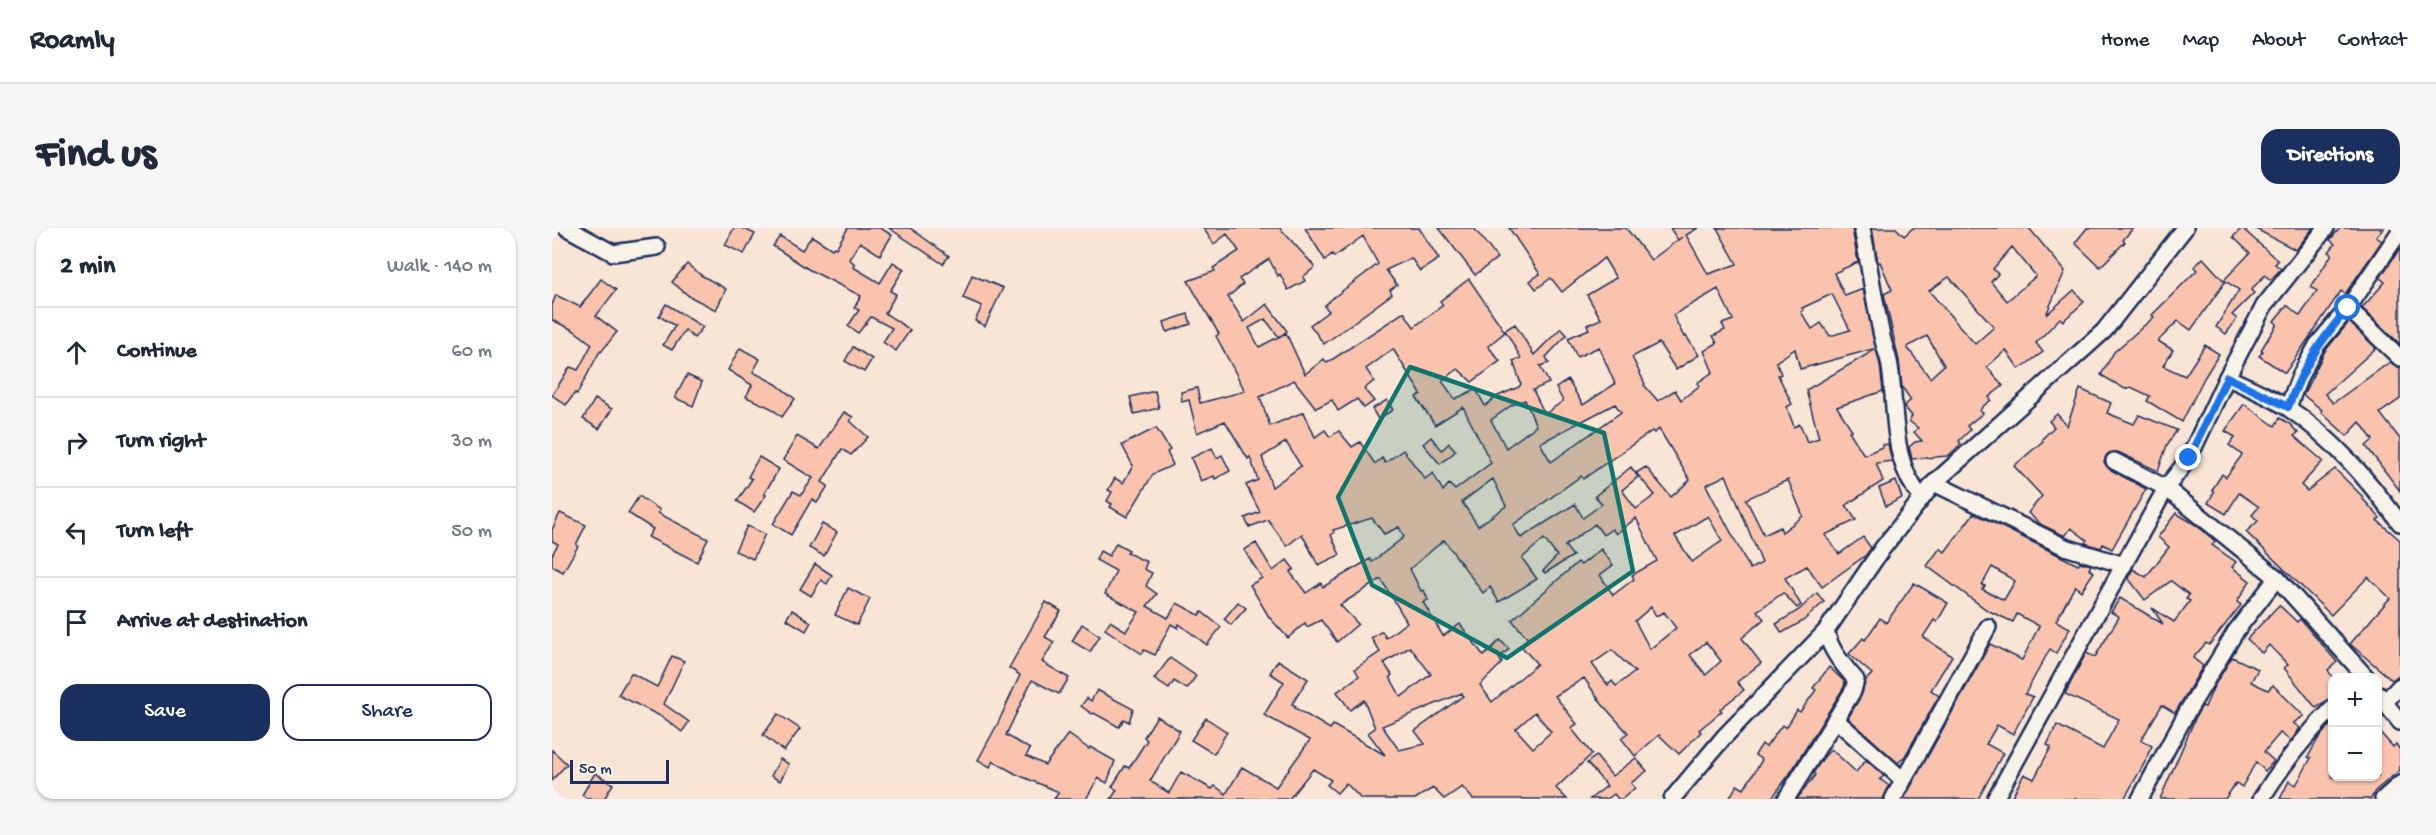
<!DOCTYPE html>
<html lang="en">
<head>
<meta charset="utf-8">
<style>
	:root { --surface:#fff; --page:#f6f6f7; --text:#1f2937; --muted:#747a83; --line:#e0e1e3; --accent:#1b2f5e }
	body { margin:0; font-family:"Gochi Hand",sans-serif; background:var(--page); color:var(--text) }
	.controls { position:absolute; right:18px; bottom:18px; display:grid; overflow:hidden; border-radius:12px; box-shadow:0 2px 4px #0004 }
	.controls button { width:54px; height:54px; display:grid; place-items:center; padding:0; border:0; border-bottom:2px solid var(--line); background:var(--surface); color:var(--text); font:30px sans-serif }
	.scale { position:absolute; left:18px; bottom:15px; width:99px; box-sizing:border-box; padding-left:6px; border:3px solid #1b2f5e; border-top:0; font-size:16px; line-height:21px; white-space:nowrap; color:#1b2f5e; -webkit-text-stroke:4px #f7f3e8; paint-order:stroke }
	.stop { position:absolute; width:18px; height:18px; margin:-14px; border:4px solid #1a73e8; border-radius:50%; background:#fff }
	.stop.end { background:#1a73e8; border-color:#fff; box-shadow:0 2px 6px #0008 }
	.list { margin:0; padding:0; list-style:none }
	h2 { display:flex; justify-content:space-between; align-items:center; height:78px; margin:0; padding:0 24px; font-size:26px }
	h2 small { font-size:20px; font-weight:400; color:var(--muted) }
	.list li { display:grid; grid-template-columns:39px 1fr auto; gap:18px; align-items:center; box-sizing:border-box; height:90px; padding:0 24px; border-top:2px solid var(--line) }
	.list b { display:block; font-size:22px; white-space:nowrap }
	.list em { font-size:20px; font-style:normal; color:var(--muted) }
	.actions { display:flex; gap:12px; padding:18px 24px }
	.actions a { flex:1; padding:14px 0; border:2px solid var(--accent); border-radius:18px; text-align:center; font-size:21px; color:var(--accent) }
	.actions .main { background:var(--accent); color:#fff }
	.icon { flex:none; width:33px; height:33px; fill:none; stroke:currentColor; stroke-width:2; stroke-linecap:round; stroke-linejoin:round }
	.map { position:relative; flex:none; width:1848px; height:571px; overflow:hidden; border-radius:18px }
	header { display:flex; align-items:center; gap:36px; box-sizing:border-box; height:84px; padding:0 30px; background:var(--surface); border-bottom:2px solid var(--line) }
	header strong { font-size:28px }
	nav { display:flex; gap:33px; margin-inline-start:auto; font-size:21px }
	.intro { display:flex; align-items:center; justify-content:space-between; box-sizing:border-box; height:144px; padding:0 36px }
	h1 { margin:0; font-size:42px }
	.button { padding:15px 27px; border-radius:18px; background:var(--accent); color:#fff; font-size:21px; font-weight:700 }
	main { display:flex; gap:36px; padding:0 36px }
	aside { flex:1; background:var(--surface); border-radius:18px; box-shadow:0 2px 4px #0004 }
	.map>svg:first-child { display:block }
</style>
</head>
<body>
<header>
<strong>Roamly</strong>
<nav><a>Home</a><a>Map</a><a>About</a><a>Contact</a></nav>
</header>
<div class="intro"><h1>Find us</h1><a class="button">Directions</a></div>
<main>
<aside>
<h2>2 min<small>Walk · 140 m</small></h2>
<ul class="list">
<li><svg class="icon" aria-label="ahead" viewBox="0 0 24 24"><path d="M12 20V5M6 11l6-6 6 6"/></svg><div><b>Continue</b></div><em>60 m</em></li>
<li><svg class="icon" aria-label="right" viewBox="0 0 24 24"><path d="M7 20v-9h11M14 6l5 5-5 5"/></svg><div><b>Turn right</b></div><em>30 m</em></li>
<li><svg class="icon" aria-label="left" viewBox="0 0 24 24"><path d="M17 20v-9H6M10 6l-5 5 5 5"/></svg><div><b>Turn left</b></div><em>50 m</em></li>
<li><svg class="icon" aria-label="arrive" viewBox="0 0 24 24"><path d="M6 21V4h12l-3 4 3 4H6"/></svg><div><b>Arrive at destination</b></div></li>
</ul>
<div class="actions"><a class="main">Save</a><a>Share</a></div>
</aside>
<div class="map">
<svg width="1848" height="571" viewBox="0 0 1848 571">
	<rect width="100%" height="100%" fill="#f8e5d6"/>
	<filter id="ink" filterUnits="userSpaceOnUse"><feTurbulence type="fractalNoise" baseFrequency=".0167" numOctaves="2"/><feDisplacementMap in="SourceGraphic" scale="12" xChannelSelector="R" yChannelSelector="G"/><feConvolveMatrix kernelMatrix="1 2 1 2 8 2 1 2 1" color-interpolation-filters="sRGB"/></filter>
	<g filter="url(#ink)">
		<g fill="#fac3ad" stroke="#1b2f5e" stroke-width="1.5" fill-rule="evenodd">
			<path d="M182,0h8l13,6 -11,20 -19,-9z"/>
			<path d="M296,0h32l12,7 -12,20 -20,-13 -11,17 6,5 -2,3 27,16 13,-21 11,7 -14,22 6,3 -11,19 25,17 -14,21 -13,-9 9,-14 -21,-11 -13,16 -10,-7 11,-16 -5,-2 7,-12 -53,-27 -35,-23 7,-10 22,14 10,-14 20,13 2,-2 2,1z"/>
			<path d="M337,0h21l39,28 -6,8z"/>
			<path d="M651,0h77l35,39 -12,10 2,4 -17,9 -8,-16 -2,2 -9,-17 -30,20 4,5 -15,13 16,25 23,-18 20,27 -8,6 -14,-18 -16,9 10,19 27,-14 19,41 19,-15 3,4 77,-51 10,15 29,-22 -3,-4 29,-22 36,53 -17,14 12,15 -28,21 -14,-13 -16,12 13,18 21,-10 9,17 13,-10 21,-9 2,-3 -8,-23 8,-3 -16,-28 10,-6 19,31 27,-27 6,7 -21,22 3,6 -9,3 9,17 -16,7 12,24 18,-13 -7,-13 12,-8 15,25 32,-21 -16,-37 -22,10 -9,-19 21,-9 -2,-4 14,-6 -14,-24 29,-17 -12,-20 -42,34 -11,-14 -15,11 -6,-8 10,-7 -31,-46h117l25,32 31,-23 -4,3 -8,-12h28l-12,7 22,39 29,-10 -20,-36h135l6,34 -24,11 11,23 18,-7 17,76 3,26 -46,16 15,23 -3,1 15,24 18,-8v-2l6,-1 4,17 -16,2 7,18 -37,24 10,15 -31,15 14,19 24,-17 8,11 -5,7 -44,32 -15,-21 -22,12 16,27 -4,3 -14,-15 -26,18 7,8 -22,19 19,25 -24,19 7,8 -24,19 2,2 -23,19 2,2 -22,22 -20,-19 -24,21 -14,-18 7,-5 -26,-29 -18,-26 -29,18 22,28 -6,4 21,26 -36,34 11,11h-94l-11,-12 -18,12 -11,-11 -18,11h-54l-15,-16 -9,10 -10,-8 4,-5 -18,-11 -24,30h-178l6,-9 -5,-3 13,-21 4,2 18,-28 -3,-3 13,-21 23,15 -30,50 19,12 12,-21 31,17 3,-3 11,8 16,-27 34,20 34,-47 -46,-25 20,-33 -14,-9 8,-13 30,19 -16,25 4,2 -1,2 35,21 3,-4 52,30 -17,-22 7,-5 -11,-28 -14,10 -13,-18 22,-16 -4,-7 25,-17 -9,-14 11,-7 4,7 21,-16 -26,-43 -41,26 18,19 -21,18 -16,-22 -14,7 -2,-4 -17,15 -19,-21 -19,-32 12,-7 -18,-28 12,-7 17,28 14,-11 7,9 -4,3 16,21 15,-10 2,4 47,-28 2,3 32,-25 -5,-10 -15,7 -12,-16 -39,12 1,3 -3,2 9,20 -22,10 -16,-31 -15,12 -19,-26 -19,7 -4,-9 15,-6 -14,-27 12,-5 -8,-23 -2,2 -23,-38 -28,12 -8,-33 -7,2 -1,-10 16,-4 3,15 45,-12 -29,-55 3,-2 -31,-53 27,-10 -2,-3 26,-17 -12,-17 -13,10zM1166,61l15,31 -11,4 3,6 -12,6 4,7 -13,8 9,21 -16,11 2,3 -18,14 -6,-10 -17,11 -14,-16 1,-1 -13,-27 27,-14 17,27 23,-15 -13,-19 -2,1 -11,-22zM1280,66l18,36 -20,6 -9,-13 -9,6 -11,-17 3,-2 -2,-2zM841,121l28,45 -5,3 19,28 28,-18 28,56 -36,27 -6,-6 -6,7 -10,-18 -8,6 -22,-29 -18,13 -3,-5 -7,6 -15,-22 -8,5 -13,-16 -9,6 -5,-7 -10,7 -11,-25 -34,14 -10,-29 34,-17 22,28 16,-8 6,11 19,-12 7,9 10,-7 -10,-12 10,-8 -8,-12zM1243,121l5,20 73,-20v2l-67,39 13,48 -12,4 -7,-18 -6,3 -7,-20 5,-3 -14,-29 3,-1 -5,-12zM973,172l11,26 -30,22 -15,-28 21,-15zM1063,176l6,8 -70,50 -11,-19zM1107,201l31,51 -19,17 -25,-30 -10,6 19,22 -19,14 -14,-19 16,-13 -7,-10 -36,29 7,8 -19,14 -8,-14 -54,34 -8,-13 68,-49 2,3 69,-48 2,2zM734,214l15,24 -29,21 -10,-30zM1174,247l36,88 -12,6 -44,-84zM941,251l13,27 -28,20 -16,-24zM1236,252l15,36 -21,16 -2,-5 -16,8 -18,-36zM1156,288l14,25 -30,21 -17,-26zM1084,290l21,43 -25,14 2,4 -21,16 -13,-20 13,-10 -12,-16 -20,16 -3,-3 -66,58 17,20 -7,7 15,17 -45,38 -12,-17 22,-22 -3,-5 10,-9 -9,-9 -16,16 -24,-32 -17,12 -20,-34 5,-2 -4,-10 -3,1 -11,-22 34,-29 39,53 7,-6 9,15 38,-23 -15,-21 22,-19 13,17 -14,15 2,2 28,-17 -8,-10 30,-22 8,11 9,-6 4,5zM1099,379l5,9 8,-4 12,16 -26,21 -15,-28zM1154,414l15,19 -15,14 -16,-20zM858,419l21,27 -30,23 -11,-20 2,-2 -8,-12zM1060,422l23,22 -19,14 -4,-5 -4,4 -16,-21zM910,465l1,3 -48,35 10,13 -26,6 -17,-24zM983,484l16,20 -18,16 -17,-19z"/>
			<path d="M753,0h114l20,31 -19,12 -9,-13 -25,12 11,15 -7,5 2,4 -68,50 -14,-19 19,-14 -5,-5 10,-9 44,-33 -15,-28 -29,21 -2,-3 -7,6z"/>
			<path d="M887,0h35l23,30 -22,17z"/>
			<path d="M1320,0h24l8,8 9,-8h116l36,43 -19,44 28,-25 10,12 -21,19 -3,-3 -24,25 7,9 -15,11 -9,6 -13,-19 -19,17 16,19 -14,11 2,3 -9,7 -2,4 3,2 -16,13 3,4 -11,11 2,3 -13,12 -36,3 -3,-12 6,-5 7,-1 -8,-9 4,-4 -9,-7 3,-5 -8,-10 7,-6 -9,-13 -3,-26 -15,-67 8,-4 -12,-28 -2,1zM1460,19l24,29 -29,25 -16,-19 7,-8 -5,-5zM1397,49l45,50 -19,17 -46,-53zM1375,108l17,29 -14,13 -23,-31z"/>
			<path d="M1535,0h46l-10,12 2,2 -25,25 -25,-24z"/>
			<path d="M1690,0l36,33 -3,3 6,5 -11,11 -5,-5 -14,15 3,3 -22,22 5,4 -11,15 -10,-7 23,-37 -15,-10 26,-27 -17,-16z"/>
			<path d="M1702,0h59l-17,22z"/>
			<path d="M1788,0h44l-8,9 6,4 -37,53 -4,-3 -56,82 -26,-17 4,-5 -2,-1 16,-26 -3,-3 13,-16 13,11 17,-25 -6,-4 21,-33 -3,-2 6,-8 -5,-4z"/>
			<path d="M1848,20v96l-38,-36 23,-26 -5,-4z"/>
			<path d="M1651,30l22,24 -34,48 -13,-9 -20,20 15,9 -10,16 22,10 20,-31 14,9 -15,24 -22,44 -35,-21 3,-5 -19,-9 -6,2 -24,-14 13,-23 40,-35 -2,-2 45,-45 -3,-3z"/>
			<path d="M135,36l14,11 25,14 -10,21 -27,-14 -17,-14z"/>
			<path d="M420,47l31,13 -18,38 -10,-5 7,-15 -19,-8z"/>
			<path d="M49,51l15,11 -20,26 21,16 -16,20 -1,-1 -23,43 -2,-1 -9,12 -14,-10 18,-28 8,3 14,-26 -19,-14 -21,-10v-15l4,-10 24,12z"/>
			<path d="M114,76l37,23 -9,11 -9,-8 -13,20 -9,-5 12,-19 -16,-10z"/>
			<path d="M636,86l3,10 -24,8 -3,-10z"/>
			<path d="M1797,94l27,26 -51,46 8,9 57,-41 10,6v31l-20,14 20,26v52l-34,-45 7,-6 -13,-18 -13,14 -26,-24 1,-2 -19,-15 22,-44z"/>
			<path d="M301,119l19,12 -8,13 -19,-11z"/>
			<path d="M188,120l20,11 -7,13 23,12 19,15 -13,18 -11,-9 -25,-11 6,-12 -24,-15z"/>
			<path d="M135,147l15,7 -9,24 -18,-8z"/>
			<path d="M1528,161l31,14 -4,10 27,11 5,-9 38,15 -10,15 -9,26 -40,-19 -9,1 -3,3 -2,6 5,7 37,20 -34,60 -9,-5 -2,4 -16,-5 2,-3 -16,-12 -6,8 -23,-11 -14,-12 14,-17 -28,-30 29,-25 -1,-2 12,-12 -5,-6 8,-7 10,12z"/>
			<path d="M603,163l4,17 -25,6 -4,-17z"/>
			<path d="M43,171l17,10 -13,20 -16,-10z"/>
			<path d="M835,172l6,10 -15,9 -6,-10z"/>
			<path d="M1692,176l31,22 5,-8 10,6 8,9 -4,3 29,25 -22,24 6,6 28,-22 28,28 -1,1 18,20 -3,2 23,20v134l-8,6 -42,-36 40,-46 -22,-21 -37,38 -85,-83 12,-11 -6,-6 7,-8 -20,-14 -13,21 -18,-11 6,-11 -2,-2 10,-16 4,3 16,-22 -13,-10 6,-8 -10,-6z"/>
			<path d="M292,184l9,5 -3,4 18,16 -17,18 -9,-6 -20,33 6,4 -11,17 -5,-4 -21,36 -18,-11 20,-33 8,4 12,-17 -30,-18 14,-24 22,13z"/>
			<path d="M604,200l14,22 -3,2 6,13 -20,9 -26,43 -17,-10 2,-3 -5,-3 5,-9 -4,-2 7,-12 8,5 10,-17 -11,-21z"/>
			<path d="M879,209l11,13 7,-7 7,8 -16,13 -17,-20z"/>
			<path d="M660,220l5,10 5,-3 8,16 -15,8 -1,-3 -13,5 -10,-23z"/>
			<path d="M207,229l20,12 -15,25 2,1 -12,17 -17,-11 15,-22 -4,-2z"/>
			<path d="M1344,253l6,17 -16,8 -7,-18z"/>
			<path d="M87,268l21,14 -2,3 50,26 -11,23 -49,-25 5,-8 -25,-16z"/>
			<path d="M8,285l26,12 -10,20 2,1 -15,26 -11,-6v-11l6,-11 -6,-3v-11z"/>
			<path d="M1422,285l104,52 2,-3 11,3 -2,4 5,3 -13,19 -6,-5 -19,35 14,7 -14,25 -6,-4 -25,45 8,3 -20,37 -16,-9 -11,19 17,9 -25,46h-74l86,-155 32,16 17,-34 -22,-12 -4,8 -26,-12 -60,-44 13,-18 5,4zM1440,339l23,14 -11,19 -22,-11 3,-3 -3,-1z"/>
			<path d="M1624,285l20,12 19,16 -3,4 24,17 -4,5 18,14 -13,21 4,3 -32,40 -3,-2 -13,15 10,8 -28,47 -13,-8 -21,35 11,6 -4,8 1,1 -25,44h-113l13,-25 10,5 17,-32 -4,-2 10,-20 46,24 16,-30 -54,-25 21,-41 9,4 24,-40 -8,-5 9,-14 43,26 -11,-16 22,14 16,-21 -4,-2 3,-4 -18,-14 -26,19 -17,-22 5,-9 13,8 23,-30 -11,-10z"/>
			<path d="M270,296l15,8 -13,24 -15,-8z"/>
			<path d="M195,298l18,8 -12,25 -18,-8z"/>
			<path d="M564,315l13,7 -2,3 20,9 -3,7 8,4 -6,13 11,8 -10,12 21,12 9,-15 22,12 3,-3 19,15 -14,18 -28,-21 -1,4 -7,-4 -16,31 -11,-5 -2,4 -37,-25 5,-8 16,10 13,-19 -34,-18 11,-23 -20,-11 4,-9 9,5z"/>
			<path d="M263,336l17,11 -5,9 -6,-4 -10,16 -11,-7z"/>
			<path d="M1362,355l34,20 -11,19 -3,-2 -11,17 29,19 -21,34 8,6 -34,60 -7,7 -50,-45 13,-22 5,-16 6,-6 -23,-20 14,-16 2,2 15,-22 6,5z"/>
			<path d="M296,360l22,11 -13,26 -22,-10z"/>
			<path d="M1265,365l7,9 -21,19 -21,12 -6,-9 23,-14z"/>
			<path d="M494,374l15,9 -16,26 9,5 -12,20 27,16 -10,16 -27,-14 -26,55 24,14 -4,7 19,9 23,-31 21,15 1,-2 25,14 -8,22 -9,-5 -12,21h-32l5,-7 -43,-18 -23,-13 -3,6 -12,-7 20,-37 22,-48 -11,-7z"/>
			<path d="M686,374l8,6 -15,17 -7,-6z"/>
			<path d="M1727,377l18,17 3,-3 37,43 -9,8 4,7v20l-16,11 -32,-40 4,-3 -19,-20 -7,8 -15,-14z"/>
			<path d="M240,382l19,12 -5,9 -20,-12z"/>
			<path d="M530,396l18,12 -10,16 -18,-11z"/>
			<path d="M120,428l12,5 -20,43 25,18 -7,10 -18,-14 -46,-23 13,-22 26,14z"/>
			<path d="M1680,429l26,12 -7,13 17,8 5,-5 31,31 -11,7 7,5 -9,13 -11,-8 -16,19 10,9 -9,10 -9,-9 -14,25 -6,-4 -11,16h-65l38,-87 4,-6 3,1 9,-21z"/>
			<path d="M618,430l26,18 -9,13 -13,-8 -5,8 -15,-10z"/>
			<path d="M1277,439l16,15 -1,5 -55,88 -18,24h-42l8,-14 7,4 18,-29 -7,-5 7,-11 4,3 16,-22 4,3 11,-18 3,2 16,-22 -3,-2z"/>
			<path d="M545,462l36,19 -4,13 -5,-3 -5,8 -25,-14 -2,1 -11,-8 6,-8 4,3z"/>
			<path d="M226,486l22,15 -16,22 -21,-16z"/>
			<path d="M654,490l21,14 -13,22 -23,-14z"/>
			<path d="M1777,498l3,2v49h46v-47l15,17 3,-3 4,6v20l-25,21 -4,8h-91l9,-18 7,4 15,-27 -3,-1 10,-18z"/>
			<path d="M1279,521l25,23 10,-12 18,16 -4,3 9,7 -6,13h-86l18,-24 -2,-2 10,-15z"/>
			<path d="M0,522l15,14 -15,16z"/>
			<path d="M1044,528l16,20 24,-18 11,13 -16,12 4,5 -13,11h-4l-4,-5 -7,5h-17l17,-13 -20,-23z"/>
			<path d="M228,531l9,5 -9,17 -9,-5z"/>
			<path d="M43,545l18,11 -9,15h-16l-6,-4z"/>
		</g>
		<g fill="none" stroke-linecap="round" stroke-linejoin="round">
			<g stroke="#1b2f5e" stroke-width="20">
				<g id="minor">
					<path d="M15,0l46,25 44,-6"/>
					<path d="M1310,0c7,36 12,72 20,108 2,11 7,21 8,31 7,44 0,95 32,131"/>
					<path d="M1796,80l52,50"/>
					<path d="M1675,149c20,10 43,19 61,31 45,30 80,72 112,115"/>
					<path d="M1736,179l12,-31 17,-31 31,-37 52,-77"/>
					<path d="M1562,233l52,27 111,90 89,99"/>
					<path d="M1382,255l131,64 59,18"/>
					<path d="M1826,466l22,28"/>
					<path d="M1832,475l16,-17"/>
					<path d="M1283,491l68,61"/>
					<path d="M1120,571l52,-62 102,-106 56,-82 52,-66 170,-152 81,-103"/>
					<path d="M1234,571l67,-108 3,-11c-13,-15 -26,-30 -30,-49"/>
					<path d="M1341,571l95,-172"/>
					<path d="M1443,571l171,-311 23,-30 38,-81 37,-71 62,-78"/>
					<path d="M1588,571l47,-87 49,-81 41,-53"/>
					<path d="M1709,571c20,-32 44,-63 71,-90"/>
					<path d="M1831,571l17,-15"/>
				</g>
			</g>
			<use href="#minor" stroke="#f7f3e8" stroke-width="15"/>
		</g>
	</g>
	<g fill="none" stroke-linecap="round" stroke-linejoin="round" filter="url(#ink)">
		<path stroke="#1a73e8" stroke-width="8" d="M1637,230l38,-81 61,30c16,-42 31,-64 60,-99"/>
	</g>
	<path fill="#0f766e" fill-opacity="0.2" stroke="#0f766e" stroke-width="4.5" stroke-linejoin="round" d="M858,139l194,66 29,138 -126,87 -135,-73 -34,-88z"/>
</svg>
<div class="controls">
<button>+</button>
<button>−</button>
</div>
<div class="scale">50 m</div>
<div class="stop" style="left:1796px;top:80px"></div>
<div class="stop end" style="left:1637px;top:230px"></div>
</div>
</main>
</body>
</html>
